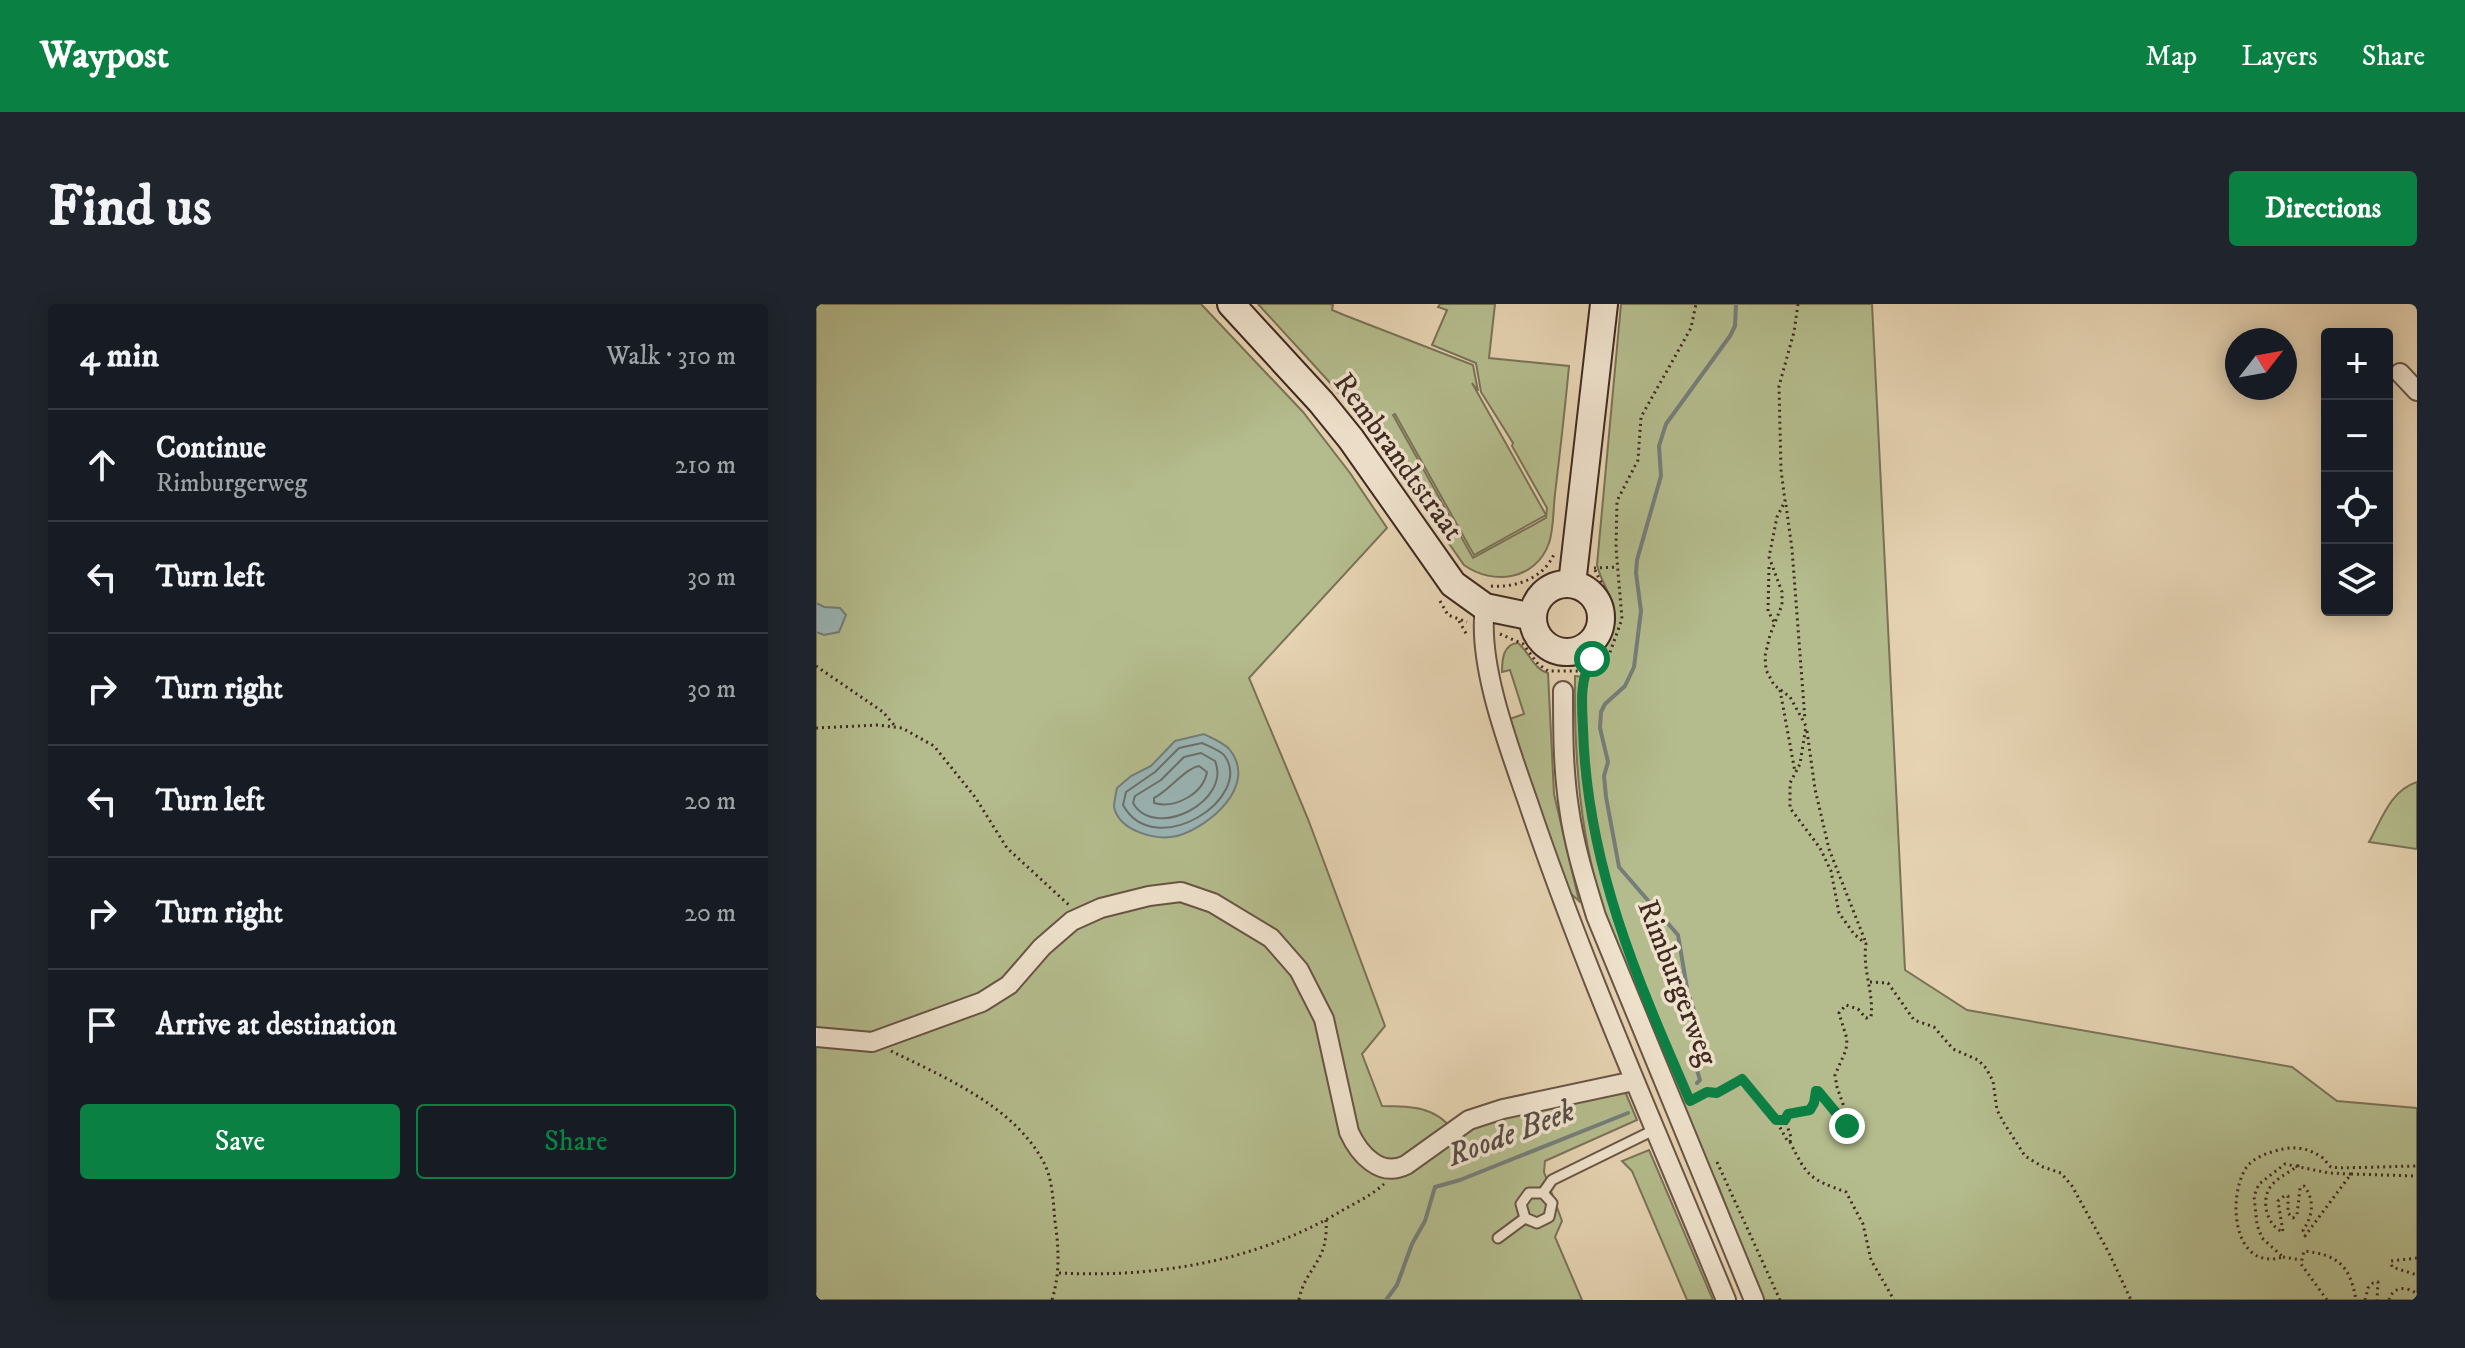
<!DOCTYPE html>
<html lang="en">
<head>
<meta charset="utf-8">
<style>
	:root { --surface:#171b24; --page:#20242c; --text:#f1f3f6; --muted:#9ea1a6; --line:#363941; --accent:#0b8043 }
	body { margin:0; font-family:"IM FELL DW Pica",serif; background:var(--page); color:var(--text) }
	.controls { position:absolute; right:24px; top:24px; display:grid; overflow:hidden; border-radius:8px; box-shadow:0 4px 20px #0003 }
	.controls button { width:72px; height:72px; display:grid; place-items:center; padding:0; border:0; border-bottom:2px solid var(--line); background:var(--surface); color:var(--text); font:40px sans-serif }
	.compass { position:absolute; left:1409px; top:24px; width:72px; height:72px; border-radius:50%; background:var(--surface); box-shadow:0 4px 20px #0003; rotate:59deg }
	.stop { position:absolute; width:24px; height:24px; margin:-18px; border:6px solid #0b8043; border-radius:50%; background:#fff }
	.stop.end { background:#0b8043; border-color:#fff; box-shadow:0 2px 8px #0008 }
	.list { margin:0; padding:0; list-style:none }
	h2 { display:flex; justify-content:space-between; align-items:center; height:104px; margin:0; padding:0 32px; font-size:34px }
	h2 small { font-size:26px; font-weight:400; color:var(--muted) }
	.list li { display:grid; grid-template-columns:52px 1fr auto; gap:24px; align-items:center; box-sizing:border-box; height:112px; padding:0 32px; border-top:2px solid var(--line) }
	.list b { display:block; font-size:30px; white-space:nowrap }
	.list p { margin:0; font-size:26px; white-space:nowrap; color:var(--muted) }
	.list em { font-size:26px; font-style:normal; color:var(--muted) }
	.actions { display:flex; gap:16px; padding:24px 32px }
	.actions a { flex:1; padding:18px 0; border:2px solid var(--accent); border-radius:8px; text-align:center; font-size:28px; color:var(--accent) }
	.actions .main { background:var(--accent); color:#fff }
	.icon { flex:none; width:44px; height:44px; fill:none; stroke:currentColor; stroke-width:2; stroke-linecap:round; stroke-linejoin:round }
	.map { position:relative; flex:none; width:1601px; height:996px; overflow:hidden; border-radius:8px }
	header { display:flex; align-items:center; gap:48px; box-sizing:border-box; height:112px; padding:0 40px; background:var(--accent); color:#fff }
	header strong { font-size:38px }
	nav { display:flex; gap:44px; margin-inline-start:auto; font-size:28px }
	.intro { display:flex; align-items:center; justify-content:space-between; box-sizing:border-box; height:192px; padding:0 48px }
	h1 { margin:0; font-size:56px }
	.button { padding:20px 36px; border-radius:8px; background:var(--accent); color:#fff; font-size:28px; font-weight:700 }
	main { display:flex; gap:48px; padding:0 48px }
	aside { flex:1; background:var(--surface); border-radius:8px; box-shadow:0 4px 20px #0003 }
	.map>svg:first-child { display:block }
</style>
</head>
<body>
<header>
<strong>Waypost</strong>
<nav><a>Map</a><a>Layers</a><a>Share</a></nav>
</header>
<div class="intro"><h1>Find us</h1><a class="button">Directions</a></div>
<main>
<aside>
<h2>4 min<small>Walk · 310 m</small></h2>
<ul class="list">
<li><svg class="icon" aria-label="ahead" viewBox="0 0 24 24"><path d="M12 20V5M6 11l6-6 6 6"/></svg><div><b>Continue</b><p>Rimburgerweg</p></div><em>210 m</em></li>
<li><svg class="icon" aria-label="left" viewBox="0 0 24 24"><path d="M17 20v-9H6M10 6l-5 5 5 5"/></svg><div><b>Turn left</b></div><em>30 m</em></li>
<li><svg class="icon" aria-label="right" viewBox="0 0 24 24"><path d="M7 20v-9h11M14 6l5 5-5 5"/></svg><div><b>Turn right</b></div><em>30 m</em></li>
<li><svg class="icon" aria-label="left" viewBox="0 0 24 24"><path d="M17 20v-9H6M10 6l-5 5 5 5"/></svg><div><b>Turn left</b></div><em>20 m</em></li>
<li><svg class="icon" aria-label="right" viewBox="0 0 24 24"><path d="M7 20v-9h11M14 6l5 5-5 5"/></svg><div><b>Turn right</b></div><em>20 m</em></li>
<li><svg class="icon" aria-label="arrive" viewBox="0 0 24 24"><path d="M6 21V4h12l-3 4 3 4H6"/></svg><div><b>Arrive at destination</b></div></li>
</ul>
<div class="actions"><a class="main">Save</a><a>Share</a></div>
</aside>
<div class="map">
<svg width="1601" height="996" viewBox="0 0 1601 996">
	<rect width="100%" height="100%" fill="#e6d3b2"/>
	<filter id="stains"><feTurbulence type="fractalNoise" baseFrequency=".0025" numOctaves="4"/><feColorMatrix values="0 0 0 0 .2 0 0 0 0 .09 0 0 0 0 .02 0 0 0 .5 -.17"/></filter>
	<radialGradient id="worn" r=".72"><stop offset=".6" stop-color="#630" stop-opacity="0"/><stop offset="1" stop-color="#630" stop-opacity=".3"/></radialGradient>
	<g fill="#b4bc8d" stroke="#7a7257" stroke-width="2">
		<path d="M0,0h385l102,108 47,61 37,55 -138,150 59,141 77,207 -23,28 20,52c26,0 54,0 70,24l172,-41 13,31 -92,41 -1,11 18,49 -7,16 27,63h-766z"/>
		<path d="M442,0h72l3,1 -1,5 12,5 129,50 5,26 -6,-8 74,132 -72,40 -79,-141 -2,1 80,143 73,-40 1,-10 -35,-62 1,-3 -32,-51 -5,-29 -44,-18 15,-35 -9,-3 2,-3h55l-6,54 80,8c-4,43 -9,86 -14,128 -2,16 -1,34 -6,49 -13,37 -56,43 -85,22l-88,-126 -43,-53z"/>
		<path d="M805,0h251l33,666 62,40 325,57 45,34 80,7v192h-655l-43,-112 -17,-36c-36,-86 -78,-173 -104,-262 -20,-69 -24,-143 -23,-214l11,1c15,-23 36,-46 26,-76 -5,-12 -12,-23 -15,-36z"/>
		<path d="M702,339c12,10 15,26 30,30l6,121 25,107 -11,-10 -44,-121 -14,-51 14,-5 -14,-44 -8,2c0,-12 1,-28 16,-29z"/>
		<path d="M1601,478v67l-48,-7c13,-23 21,-51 48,-60z"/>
		<path d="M833,846l64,150h-26l-55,-129 -10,-10z"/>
	</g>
	<g fill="#99b6b6" stroke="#757e7a" stroke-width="2">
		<path d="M0,299l8,4 16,1 6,7 -7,17 -15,3 -8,-3z"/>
		<path d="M388,430c7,4 21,9 26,16 28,36 -21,77 -53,86 -21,5 -58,-5 -63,-29 0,-5 2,-14 3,-19l14,-12 20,-10 24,-25z"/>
	</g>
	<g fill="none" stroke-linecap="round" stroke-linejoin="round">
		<g stroke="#6c706c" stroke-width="2">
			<path d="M386,439c6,3 17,7 22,12 32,42 -69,108 -101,50l3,-13 29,-20 24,-24z"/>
			<path d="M385,449l14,8c17,40 -60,80 -82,42l2,-7 26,-16 23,-23z"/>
			<path d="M383,462l8,6c-4,22 -32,37 -53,31v-5c16,-8 30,-29 45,-32z"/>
		</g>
		<g stroke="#757e7a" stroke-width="4">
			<path d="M881,779l3,-3 -3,-10 2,-36 -7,-19 2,-5 -6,-16 -10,-59 -59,-68 -13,-70 -2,-21 4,-14 -8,-34 1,-16 4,-8 20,-18 9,-19 7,-56 -5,-38 1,-13 24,-84 -2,-30 7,-22 64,-88 5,-10 1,-22"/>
			<path d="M570,996l11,-15 15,-41 13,-23 10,-34 25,-7 168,-67"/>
		</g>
		<g stroke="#695445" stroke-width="13">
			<g id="lane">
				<path d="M713,889h14l9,10 -3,14 -12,6 -12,-5 -4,-14z"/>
				<path d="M727,889l9,-13 104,-51"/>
				<path d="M682,934l27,-20"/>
			</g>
		</g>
		<g stroke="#695445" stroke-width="22">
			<g id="street">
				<path d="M1584,69l17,18"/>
				<path d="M669,303c-8,57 24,140 43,195 57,169 130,332 198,498"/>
				<path d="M747,387c0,39 0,78 6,117 5,37 16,72 27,108l158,384"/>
				<path d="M0,733l56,5 110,-40 27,-17 33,-38 30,-26 29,-13 48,-12 32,-4 32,11 58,35 28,32 25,49 25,113c10,22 31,46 57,33l63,-45 34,-11 131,-28"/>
			</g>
		</g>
		<g stroke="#3f2921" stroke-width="30">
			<g id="secondary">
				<path d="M415,0l90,98 30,37 102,145 32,23 48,10"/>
				<path d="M756,280l32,-280"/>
				<circle cx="751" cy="314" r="34"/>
			</g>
		</g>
		<g stroke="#3f2921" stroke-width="3" stroke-dasharray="2 4" stroke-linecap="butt">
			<path d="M982,0l-4,28 -15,54 2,84 4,31 -8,16 -8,40 13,35v13l-12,30 -5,21 1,14 8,15 16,12 16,29 -6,38 -10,19v25l30,40 11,23 8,42 15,21 12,10c-4,25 8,48 5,73l-5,1 -8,-9 -12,-4 -7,8 8,26 -1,11 -11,25 2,12 13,37"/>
			<path d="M970,201l6,44 13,171"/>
			<path d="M953,263l-1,44 6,11"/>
			<path d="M778,264l23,-1"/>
			<path d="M779,266c6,13 14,26 17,40 6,26 -17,38 -27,59 -4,9 -3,21 -3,31 -2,73 11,148 34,218"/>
			<path d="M675,282c25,2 53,-8 63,-32"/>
			<path d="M624,297l8,14 19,7"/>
			<path d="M643,317l8,14"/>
			<path d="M684,330l23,10 15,20 10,7h42l19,-16 13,-36 -6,-71 1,-47 21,-41 3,-43 50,-89 5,-24"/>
			<path d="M0,362l67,46 12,14"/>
			<path d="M964,386l15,82"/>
			<path d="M0,424l62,-3 24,3 32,18 41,51 32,51 63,58"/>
			<path d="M991,427l8,58 14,60 37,94"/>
			<path d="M1054,678l18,1 26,37 20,7 19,22 25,11 8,8 7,13 4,29 7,13 21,33 18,11 18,6 11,13 37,67 22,47"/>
			<path d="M75,747c55,27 122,55 152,110 10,18 10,41 12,60 4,29 5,52 -3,79"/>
			<path d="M874,797l17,-9 10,1 25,-14 5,4 25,30 16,29h2c17,34 19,37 56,50l17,32 8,36 23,40"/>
			<path d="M974,838l1,-5 -6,-17 3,-6 22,-4 4,-7 2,-12 17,15 11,18 5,2"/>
			<path d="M901,858l63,138"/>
			<path d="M1483,861c-9,7 -21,12 -28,21 -11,14 -4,40 12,46l-5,-31 6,-5h4v17l5,5 4,-3 3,-27 4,-2c11,14 9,30 -1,44l2,6 46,-62 -22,-1 -44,-9 -26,20 -5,12 3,29 5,13 21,19c-50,15 -56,-59 -37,-89 7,-11 24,-16 37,-19 15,-3 27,0 40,9 3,3 5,7 8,9 6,2 73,-1 86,-1"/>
			<path d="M1535,870l66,2"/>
			<path d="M1467,953l18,3"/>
			<path d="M1601,954l-26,3 1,6 25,8"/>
			<path d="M243,969c98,5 199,-12 284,-63 14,-8 29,-15 41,-26"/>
			<path d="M483,996c6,-33 30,-37 27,-80"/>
			<path d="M1511,996l-26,-36 3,-13c35,4 46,15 52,49"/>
			<path d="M1549,996l3,-12 5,-5 5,-1 -1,18"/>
			<path d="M1573,996c4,-14 18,-14 28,-6"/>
		</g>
		<use href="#lane" stroke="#efe2cd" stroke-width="9"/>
		<use href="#street" stroke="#efe2cd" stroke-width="18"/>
		<use href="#secondary" stroke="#efe2cd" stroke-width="26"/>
	</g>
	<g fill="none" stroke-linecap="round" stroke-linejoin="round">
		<path stroke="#0b8043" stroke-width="10" d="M776,355c-13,21 -10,46 -9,70 4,136 54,250 107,372l17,-9 10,1 25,-14 34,41h9l3,-6 22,-4 4,-7 2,-12h2l29,35"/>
	</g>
	<g text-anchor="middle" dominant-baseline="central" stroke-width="7" stroke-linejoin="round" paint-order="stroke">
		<g font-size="30" fill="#3f2921" stroke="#efe2cd">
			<text transform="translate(582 153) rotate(54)">Rembrandtstraat</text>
			<text transform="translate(861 679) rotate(69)">Rimburgerweg</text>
		</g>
		<g font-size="32" font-style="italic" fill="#564c46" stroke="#efe2cd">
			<text transform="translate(695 830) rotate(-21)">Roode Beek</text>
		</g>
	</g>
	<rect width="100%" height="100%" filter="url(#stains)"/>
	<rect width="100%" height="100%" fill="url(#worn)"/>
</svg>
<div class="controls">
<button>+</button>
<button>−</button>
<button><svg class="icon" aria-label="locate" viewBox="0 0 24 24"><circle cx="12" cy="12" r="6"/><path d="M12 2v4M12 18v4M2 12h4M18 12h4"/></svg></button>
<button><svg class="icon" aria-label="layers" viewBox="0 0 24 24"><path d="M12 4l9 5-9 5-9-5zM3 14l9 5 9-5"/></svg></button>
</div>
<svg class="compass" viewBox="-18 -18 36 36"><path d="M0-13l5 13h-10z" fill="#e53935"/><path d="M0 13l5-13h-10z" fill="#9ea1a6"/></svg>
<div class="stop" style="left:776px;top:355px"></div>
<div class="stop end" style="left:1031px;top:822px"></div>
</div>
</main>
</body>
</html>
